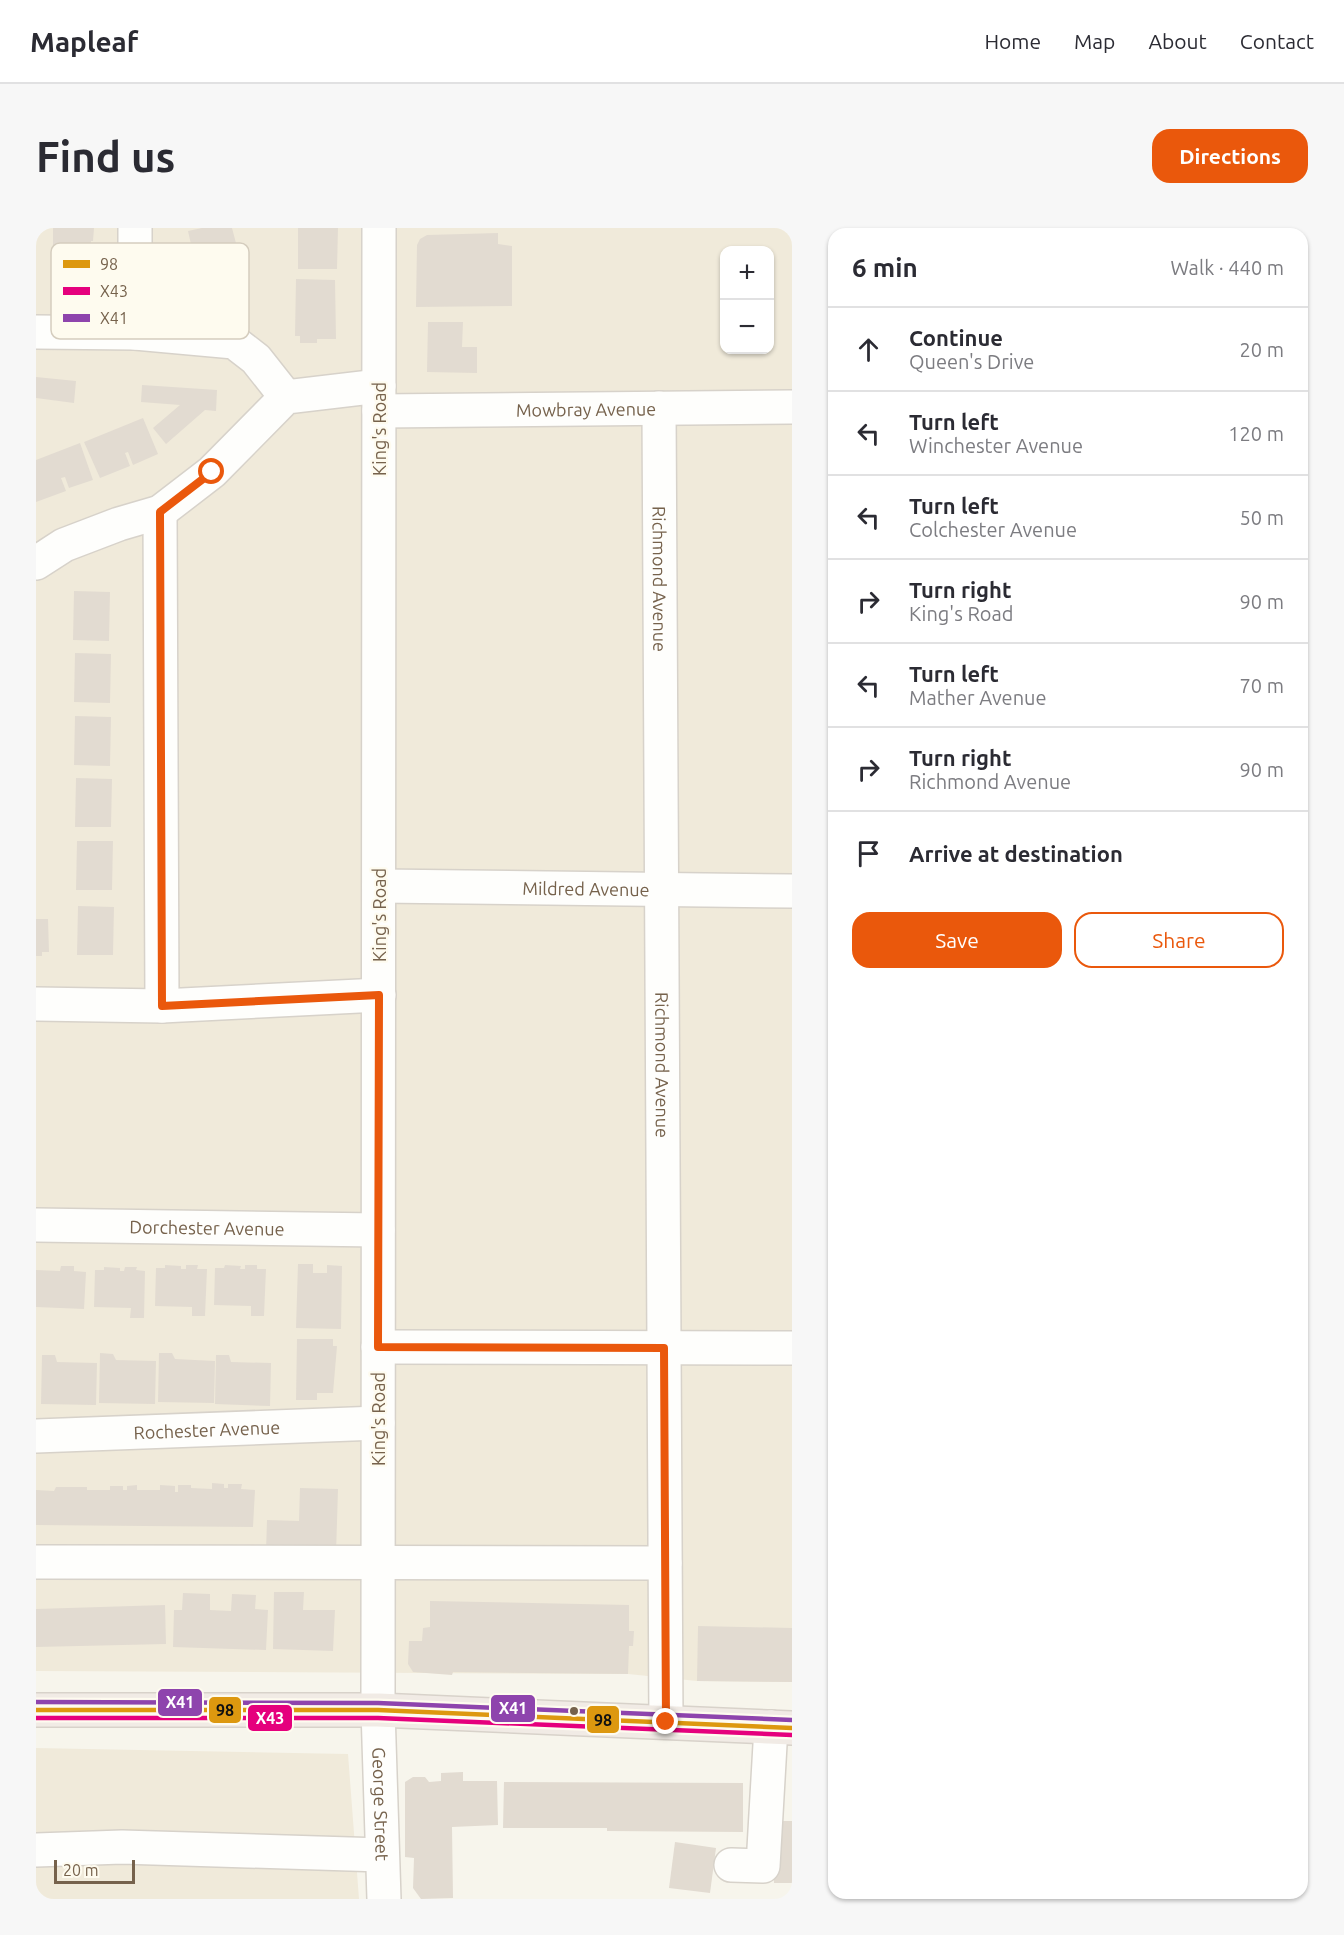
<!DOCTYPE html>
<html lang="en">
<head>
<meta charset="utf-8">
<style>
	:root { --surface:#fff; --page:#f7f7f7; --text:#2b2b33; --muted:#7c7c81; --line:#e1e1e2; --accent:#ea580c }
	body { margin:0; font-family:Ubuntu,sans-serif; background:var(--page); color:var(--text) }
	.controls { position:absolute; right:18px; top:18px; display:grid; overflow:hidden; border-radius:12px; box-shadow:0 2px 4px #0004 }
	.controls button { width:54px; height:54px; display:grid; place-items:center; padding:0; border:0; border-bottom:2px solid var(--line); background:var(--surface); color:var(--text); font:30px sans-serif }
	.scale { position:absolute; left:18px; bottom:15px; width:81px; box-sizing:border-box; padding-left:6px; border:3px solid #76624c; border-top:0; font-size:16px; line-height:21px; white-space:nowrap; color:#76624c; -webkit-text-stroke:4px #fefbef; paint-order:stroke }
	.stop { position:absolute; width:18px; height:18px; margin:-14px; border:4px solid #ea580c; border-radius:50%; background:#fff }
	.stop.end { background:#ea580c; border-color:#fff; box-shadow:0 2px 6px #0008 }
	.list { margin:0; padding:0; list-style:none }
	h2 { display:flex; justify-content:space-between; align-items:center; height:78px; margin:0; padding:0 24px; font-size:26px }
	h2 small { font-size:20px; font-weight:400; color:var(--muted) }
	.list li { display:grid; grid-template-columns:39px 1fr auto; gap:18px; align-items:center; box-sizing:border-box; height:84px; padding:0 24px; border-top:2px solid var(--line) }
	.list b { display:block; font-size:22px; white-space:nowrap }
	.list p { margin:0; font-size:20px; white-space:nowrap; color:var(--muted) }
	.list em { font-size:20px; font-style:normal; color:var(--muted) }
	.actions { display:flex; gap:12px; padding:18px 24px }
	.actions a { flex:1; padding:14px 0; border:2px solid var(--accent); border-radius:18px; text-align:center; font-size:21px; color:var(--accent) }
	.actions .main { background:var(--accent); color:#fff }
	.icon { flex:none; width:33px; height:33px; fill:none; stroke:currentColor; stroke-width:2; stroke-linecap:round; stroke-linejoin:round }
	.map { position:relative; flex:none; width:756px; height:1671px; overflow:hidden; border-radius:18px }
	header { display:flex; align-items:center; gap:36px; box-sizing:border-box; height:84px; padding:0 30px; background:var(--surface); border-bottom:2px solid var(--line) }
	header strong { font-size:28px }
	nav { display:flex; gap:33px; margin-inline-start:auto; font-size:21px }
	.intro { display:flex; align-items:center; justify-content:space-between; box-sizing:border-box; height:144px; padding:0 36px }
	h1 { margin:0; font-size:42px }
	.button { padding:15px 27px; border-radius:18px; background:var(--accent); color:#fff; font-size:21px; font-weight:700 }
	main { display:flex; gap:36px; padding:0 36px }
	aside { flex:1; background:var(--surface); border-radius:18px; box-shadow:0 2px 4px #0004 }
	.map>svg:first-child { display:block }
</style>
</head>
<body>
<header>
<strong>Mapleaf</strong>
<nav><a>Home</a><a>Map</a><a>About</a><a>Contact</a></nav>
</header>
<div class="intro"><h1>Find us</h1><a class="button">Directions</a></div>
<main>
<div class="map">
<svg width="756" height="1671" viewBox="0 0 756 1671">
	<rect width="100%" height="100%" fill="#f7f5ec"/>
	<g fill="#f0eada" fill-rule="evenodd">
		<path d="M0,0h756v1454l-95,-1 -69,-7 -592,-3zM688,22h46v100h-46z"/>
		<path d="M0,1520l312,6 11,145h-323z"/>
	</g>
	<g fill="#e2dbd1">
		<path d="M17,0h41l-1,13h-2v7h-38z"/>
		<path d="M166,0h30l16,60 -26,6 -1,-5 -19,4 -14,-62z"/>
		<path d="M262,0h40l-1,41h-39z"/>
		<path d="M462,5v11l14,2v60l-96,1 1,-62 3,-6 7,-4z"/>
		<path d="M260,51l39,1 1,59h-19v4h-17v-7h-5z"/>
		<path d="M392,94h35l-1,25h15v26l-50,-1z"/>
		<path d="M0,149l40,4 -2,22 -38,-5z"/>
		<path d="M106,157l75,5 -1,21 -11,-1 -39,34 -13,-16 27,-23 -39,-3z"/>
		<path d="M107,190l15,36 -25,11 -5,-13 -3,1 5,13 -30,12 -16,-36z"/>
		<path d="M44,215l13,37 -24,8 -4,-11 -4,1 5,13 -30,11v-42z"/>
		<path d="M38,363l36,1 -1,49 -36,-1z"/>
		<path d="M39,425l36,1 -1,49 -36,-1z"/>
		<path d="M39,488l36,1 -1,49 -36,-1z"/>
		<path d="M40,550l36,1 -1,48h-36z"/>
		<path d="M41,613h36l-1,49h-36z"/>
		<path d="M42,678l36,1 -1,48h-36z"/>
		<path d="M0,691h12l1,33h-7v4h-6z"/>
		<path d="M262,1036h15v9h14v-8l15,1 -1,63 -45,-1z"/>
		<path d="M129,1037l16,1v3h5v-4h12l-1,4h10l-2,47h-13v-9l-37,-1 1,-38h9z"/>
		<path d="M189,1037l16,1 -1,3h5v-4h12v4h9l-2,47h-13v-10l-37,-1 1,-37h9z"/>
		<path d="M25,1038h13v5l12,1 -2,37 -48,-2v-37l24,1z"/>
		<path d="M68,1039l16,1v3h4l1,-4h12l-1,3 9,1 -1,47h-14l1,-10 -37,-1 1,-37h9z"/>
		<path d="M261,1111h36v7h4l-4,47h-16v7h-21z"/>
		<path d="M64,1125l13,1 3,6 40,1 -1,43 -56,-1z"/>
		<path d="M123,1125h13l3,6 40,2 -1,42 -56,-1z"/>
		<path d="M6,1127h13l2,7 40,1 -1,42 -55,-1z"/>
		<path d="M180,1127h13l2,7 40,1 -1,43 -55,-2z"/>
		<path d="M176,1255l12,1v4h4v-4h14l-1,5 14,1 -2,37 -217,-2v-35l18,1 2,-4h31v3h23v-4h13v4h4v-4l10,-1v5h23v-5l15,1v6h3v-7h13v3l21,1z"/>
		<path d="M264,1260l38,1 -2,65 -70,-2 1,-32 32,1z"/>
		<path d="M238,1364h30l-1,18h32l-2,41 -60,-2z"/>
		<path d="M147,1365l27,1v16l21,1 1,-17 24,1 -1,14 13,1 -2,40 -93,-3 1,-37h8z"/>
		<path d="M394,1373l199,4v26h5l-1,15h-4l-1,28 -175,-2 -1,3 -39,-3 -5,-8 1,-23h13l1,-13 7,-1z"/>
		<path d="M129,1377l1,39 -130,3v-38z"/>
		<path d="M662,1398l94,2v54l-95,-1z"/>
		<path d="M427,1544v9h34l1,44 -46,2 1,71 -32,1 -8,-11 1,-30 -9,-1v-75l8,-5h12l4,5 12,-1v-8z"/>
		<path d="M468,1554l239,1v49l-136,-1v-3h-104z"/>
		<path d="M737,1593h19v62h-18z"/>
		<path d="M639,1614l41,6 -6,45 -41,-5z"/>
	</g>
	<g fill="none" stroke-linecap="round" stroke-linejoin="round">
		<g stroke="#d7d2ca" stroke-width="36">
			<g id="minor">
				<path id="s1" d="M343,0l-1,1482 6,189"/>
				<path d="M0,104l99,1 99,9 22,17 30,38"/>
				<path d="M99,105v-105"/>
				<path id="s2" d="M623,180l7,1314"/>
				<path id="s3" d="M343,183l413,-4"/>
				<path d="M124,284l2,494"/>
				<path d="M0,335l28,-18 55,-21 41,-12 52,-40 74,-75 93,-11"/>
				<path id="s4" d="M343,658l413,5"/>
				<path d="M0,776l126,2 217,-11"/>
				<path id="s5" d="M0,997l342,5"/>
				<path d="M342,1119l414,1"/>
				<path id="s6" d="M0,1208l342,-13"/>
				<path d="M0,1334l629,1"/>
				<path d="M0,1622l86,-3 260,8"/>
				<path d="M695,1637l32,1 8,-139"/>
			</g>
		</g>
		<g stroke="#d8d2ca" stroke-width="36">
			<path id="highway" d="M0,1482h342l414,18"/>
		</g>
		<use href="#minor" stroke="#fefefc" stroke-width="33"/>
		<use href="#highway" stroke="#f1ebe5" stroke-width="33"/>
		<g stroke="#fefbef" stroke-width="9">
			<path id="bus-1" d="M0,1482h342l414,18"/>
		</g>
		<g stroke="#fefbef" stroke-width="9">
			<path id="bus-2" d="M0,1490h342l414,17"/>
		</g>
		<g stroke="#fefbef" stroke-width="9">
			<path id="bus-3" d="M0,1474l342,1 414,17"/>
		</g>
		<use href="#bus-1" stroke="#dd980f" stroke-width="4.5"/>
		<use href="#bus-2" stroke="#e5007d" stroke-width="4.5"/>
		<use href="#bus-3" stroke="#8e44ad" stroke-width="4.5"/>
	</g>
	<g fill="none" stroke-linecap="round" stroke-linejoin="round">
		<path stroke="#ea580c" stroke-width="8" d="M176,244l-52,40 2,494 217,-11 -1,352 286,1 2,374"/>
	</g>
	<circle fill="#76624c" stroke="#fefbef" stroke-width="2" cx="538" cy="1483" r="5"/>
	<g text-anchor="middle" dominant-baseline="central" stroke-width="4.5" stroke-linejoin="round" paint-order="stroke">
		<g font-size="18" fill="#76624c" stroke="#fefbef">
			<text stroke="none"><textPath href="#s3" startOffset="207">Mowbray Avenue</textPath></text>
			<text transform="translate(343 201) rotate(-90)">King's Road</text>
			<text stroke="none"><textPath href="#s2" startOffset="171">Richmond Avenue</textPath></text>
			<text stroke="none"><textPath href="#s4" startOffset="207">Mildred Avenue</textPath></text>
			<text transform="translate(343 687) rotate(-90)">King's Road</text>
			<text stroke="none"><textPath href="#s2" startOffset="657">Richmond Avenue</textPath></text>
			<text stroke="none"><textPath href="#s5" startOffset="171">Dorchester Avenue</textPath></text>
			<text transform="translate(342 1191) rotate(-90)">King's Road</text>
			<text stroke="none"><textPath href="#s6" startOffset="171">Rochester Avenue</textPath></text>
			<text stroke="none"><textPath href="#s1" startOffset="1576">George Street</textPath></text>
		</g>
	</g>
	<rect x="15" y="15" width="198" height="96" rx="9" fill="#fefbef" stroke="#d5cdbe" stroke-width="1.5"/>
	<rect x="27" y="32" width="27" height="8" fill="#dd980f"/>
	<rect x="27" y="59" width="27" height="8" fill="#e5007d"/>
	<rect x="27" y="86" width="27" height="8" fill="#8e44ad"/>
	<g font-size="16" fill="#76624c">
		<text x="64" y="42">98</text>
		<text x="64" y="69">X43</text>
		<text x="64" y="96">X41</text>
	</g>
	<g stroke="#fefbef" stroke-width="2">
		<rect x="121" y="1460" width="46" height="29" rx="6" fill="#8e44ad"/>
		<rect x="454" y="1466" width="46" height="29" rx="6" fill="#8e44ad"/>
		<rect x="172" y="1468" width="34" height="28" rx="6" fill="#dd980f"/>
		<rect x="211" y="1476" width="46" height="28" rx="6" fill="#e5007d"/>
		<rect x="550" y="1477" width="34" height="29" rx="6" fill="#dd980f"/>
	</g>
	<g font-size="16" text-anchor="middle" font-weight="bold" fill="#fff">
		<text x="144" y="1480">X41</text>
		<text x="477" y="1486">X41</text>
		<text x="234" y="1496">X43</text>
	</g>
	<g font-size="16" text-anchor="middle" font-weight="bold" fill="#111">
		<text x="189" y="1488">98</text>
		<text x="567" y="1498">98</text>
	</g>
</svg>
<div class="controls">
<button>+</button>
<button>−</button>
</div>
<div class="scale">20 m</div>
<div class="stop" style="left:176px;top:244px"></div>
<div class="stop end" style="left:630px;top:1494px"></div>
</div>
<aside>
<h2>6 min<small>Walk · 440 m</small></h2>
<ul class="list">
<li><svg class="icon" aria-label="ahead" viewBox="0 0 24 24"><path d="M12 20V5M6 11l6-6 6 6"/></svg><div><b>Continue</b><p>Queen's Drive</p></div><em>20 m</em></li>
<li><svg class="icon" aria-label="left" viewBox="0 0 24 24"><path d="M17 20v-9H6M10 6l-5 5 5 5"/></svg><div><b>Turn left</b><p>Winchester Avenue</p></div><em>120 m</em></li>
<li><svg class="icon" aria-label="left" viewBox="0 0 24 24"><path d="M17 20v-9H6M10 6l-5 5 5 5"/></svg><div><b>Turn left</b><p>Colchester Avenue</p></div><em>50 m</em></li>
<li><svg class="icon" aria-label="right" viewBox="0 0 24 24"><path d="M7 20v-9h11M14 6l5 5-5 5"/></svg><div><b>Turn right</b><p>King's Road</p></div><em>90 m</em></li>
<li><svg class="icon" aria-label="left" viewBox="0 0 24 24"><path d="M17 20v-9H6M10 6l-5 5 5 5"/></svg><div><b>Turn left</b><p>Mather Avenue</p></div><em>70 m</em></li>
<li><svg class="icon" aria-label="right" viewBox="0 0 24 24"><path d="M7 20v-9h11M14 6l5 5-5 5"/></svg><div><b>Turn right</b><p>Richmond Avenue</p></div><em>90 m</em></li>
<li><svg class="icon" aria-label="arrive" viewBox="0 0 24 24"><path d="M6 21V4h12l-3 4 3 4H6"/></svg><div><b>Arrive at destination</b></div></li>
</ul>
<div class="actions"><a class="main">Save</a><a>Share</a></div>
</aside>
</main>
</body>
</html>
